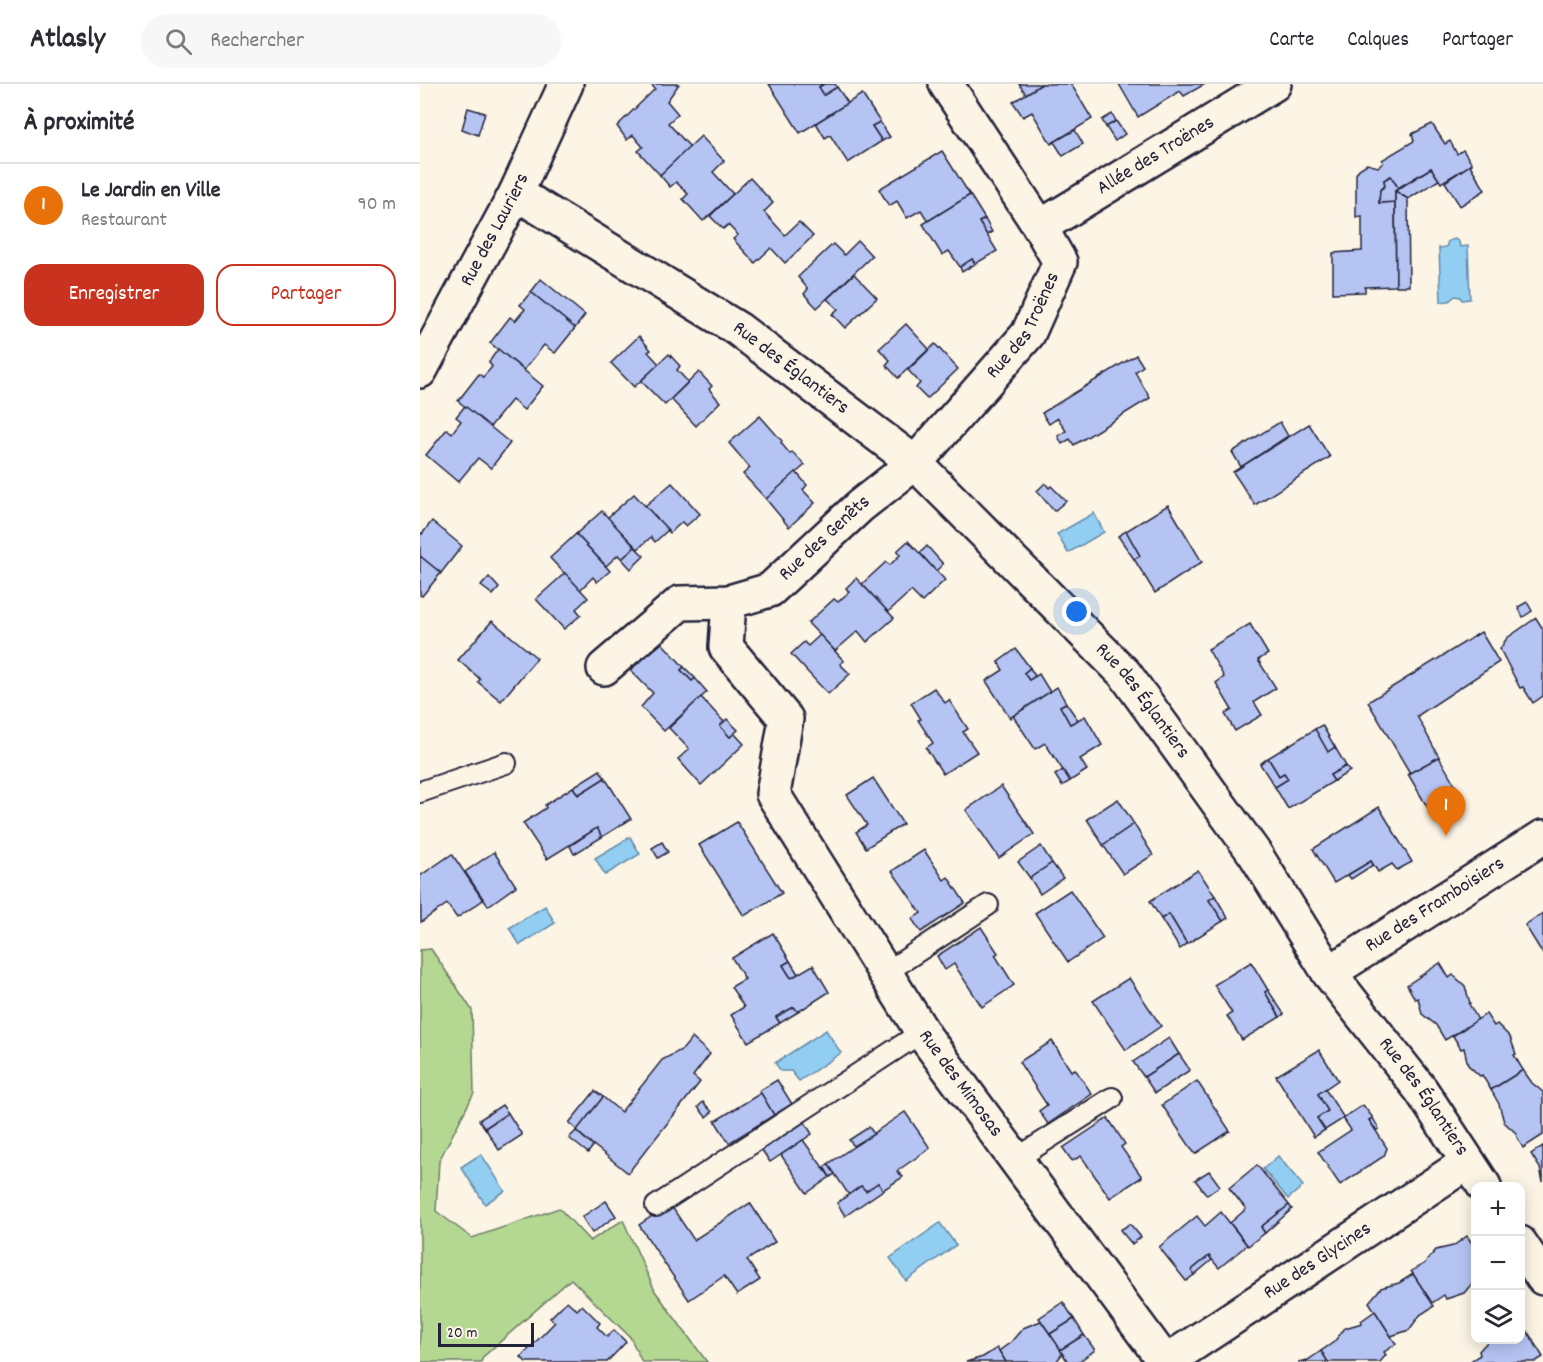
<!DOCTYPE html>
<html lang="fr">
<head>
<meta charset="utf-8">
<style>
	:root { --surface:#fff; --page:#f7f7f7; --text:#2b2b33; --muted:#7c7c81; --line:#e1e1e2; --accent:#c8321e }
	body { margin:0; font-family:Dekko,sans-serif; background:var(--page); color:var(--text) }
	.controls { position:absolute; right:18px; bottom:18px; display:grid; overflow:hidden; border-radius:12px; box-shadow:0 3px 15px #0003 }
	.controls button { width:54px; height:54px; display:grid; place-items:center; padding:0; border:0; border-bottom:2px solid var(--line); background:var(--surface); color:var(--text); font:30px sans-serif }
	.scale { position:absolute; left:18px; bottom:15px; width:96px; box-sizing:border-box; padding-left:6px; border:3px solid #22223b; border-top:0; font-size:16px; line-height:21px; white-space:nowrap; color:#22223b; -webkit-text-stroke:4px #fcf5e5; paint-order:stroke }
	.you { position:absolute; left:657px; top:528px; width:21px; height:21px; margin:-15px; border:4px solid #fff; border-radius:50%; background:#1a73e8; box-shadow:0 0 0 9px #1a73e833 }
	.badge { display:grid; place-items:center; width:39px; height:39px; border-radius:50%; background:var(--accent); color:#fff; font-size:20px; font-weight:700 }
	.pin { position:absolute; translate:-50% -50px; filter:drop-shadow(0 2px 3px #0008) }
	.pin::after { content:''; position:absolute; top:32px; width:21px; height:18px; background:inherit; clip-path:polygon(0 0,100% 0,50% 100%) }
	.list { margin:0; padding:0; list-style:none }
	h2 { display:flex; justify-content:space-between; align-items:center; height:78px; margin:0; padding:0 24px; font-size:26px }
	h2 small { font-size:20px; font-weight:400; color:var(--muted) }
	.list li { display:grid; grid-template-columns:39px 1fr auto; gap:18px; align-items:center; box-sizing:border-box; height:84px; padding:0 24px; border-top:2px solid var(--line) }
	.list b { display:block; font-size:22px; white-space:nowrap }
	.list p { margin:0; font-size:20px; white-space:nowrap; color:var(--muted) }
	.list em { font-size:20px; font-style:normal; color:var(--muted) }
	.actions { display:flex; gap:12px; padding:18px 24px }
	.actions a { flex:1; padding:14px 0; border:2px solid var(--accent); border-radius:18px; text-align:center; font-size:21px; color:var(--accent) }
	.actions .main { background:var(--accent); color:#fff }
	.icon { flex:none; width:33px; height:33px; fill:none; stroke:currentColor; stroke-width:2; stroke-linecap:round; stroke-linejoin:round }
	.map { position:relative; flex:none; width:1123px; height:1278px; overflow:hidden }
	header { display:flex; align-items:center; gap:36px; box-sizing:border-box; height:84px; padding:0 30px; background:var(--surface); border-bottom:2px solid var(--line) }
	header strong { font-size:28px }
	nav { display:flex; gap:33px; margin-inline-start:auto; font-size:21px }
	.search { width:420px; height:54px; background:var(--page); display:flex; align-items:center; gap:15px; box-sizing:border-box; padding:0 21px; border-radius:33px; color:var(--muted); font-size:22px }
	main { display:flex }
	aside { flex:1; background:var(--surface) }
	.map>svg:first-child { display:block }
</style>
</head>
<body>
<header>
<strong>Atlasly</strong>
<div class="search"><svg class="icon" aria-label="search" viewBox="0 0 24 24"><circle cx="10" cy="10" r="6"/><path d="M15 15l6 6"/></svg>Rechercher</div>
<nav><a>Carte</a><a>Calques</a><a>Partager</a></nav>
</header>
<main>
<aside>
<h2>À proximité<small></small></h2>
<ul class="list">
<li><span class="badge" style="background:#e8710a">1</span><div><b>Le Jardin en Ville</b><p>Restaurant</p></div><em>90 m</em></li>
</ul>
<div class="actions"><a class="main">Enregistrer</a><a>Partager</a></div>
</aside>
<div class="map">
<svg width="1123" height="1278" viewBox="0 0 1123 1278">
	<rect width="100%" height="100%" fill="#fcf5e5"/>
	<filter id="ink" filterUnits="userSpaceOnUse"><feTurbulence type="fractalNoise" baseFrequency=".0167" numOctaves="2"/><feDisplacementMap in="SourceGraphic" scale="12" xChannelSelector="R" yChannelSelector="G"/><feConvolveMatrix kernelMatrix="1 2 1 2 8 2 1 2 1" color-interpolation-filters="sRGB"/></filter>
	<g filter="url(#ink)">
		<path fill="#b4d792" stroke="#6b7c66" stroke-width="1.5" d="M11,865l41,61 2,83 -35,68 -3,50 36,27 87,-30 31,33 33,-21 32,71 52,71h-65l-12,-25 -59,-58 -88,78 -2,5h-61v-412z"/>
		<g fill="#91cef2" stroke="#6589a9" stroke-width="1.5">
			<path d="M1035,155l4,3 1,5 8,-1 2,53 -8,1 -2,-3 -5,-1 -6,5 -8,1 -2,-54 7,-1 2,-6z"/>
			<path d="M674,429l10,19 -36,21 -11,-19z"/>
			<path d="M210,753l10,17 -35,21 -10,-17z"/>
			<path d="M125,822l10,17 -35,22 -11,-17z"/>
			<path d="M406,946l15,23 -42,28 -8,-10h-10l-6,-8z"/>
			<path d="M61,1070l24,37 -20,13 -24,-37z"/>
			<path d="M858,1072l25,30 -15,13 -25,-30z"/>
			<path d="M520,1139l16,22 -50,36 -16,-23z"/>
		</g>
		<g fill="#b6c4f4" stroke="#22223b" stroke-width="1.5">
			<path d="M231,0h28l-12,17 11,13 -10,9 22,24 -30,28 -22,-24 5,-4 -10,-12 -6,5 -10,-14 38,-37z"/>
			<path d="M349,0h54l-4,3 5,8 13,-8 11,16 -48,30z"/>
			<path d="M404,0h11l2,3 -13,8 -5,-8z"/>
			<path d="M599,0h23l-16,10z"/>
			<path d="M622,0h29l21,35 -41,25 -19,-32 -9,5 -10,-15z"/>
			<path d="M699,0h86l-21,12 -4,-5 -42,26z"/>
			<path d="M442,10l18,28 -8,4 10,15 -34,22 -18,-28 -5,3 -9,-15z"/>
			<path d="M48,24l17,5 -7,22 -16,-6z"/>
			<path d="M692,30l4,7 -10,6 -4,-7z"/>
			<path d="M696,37l9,13 -10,7 -9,-14z"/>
			<path d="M460,38l10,15 -8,4 -10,-15z"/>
			<path d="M1012,40l13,20 5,-3 7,13 6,-4 9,14 -31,19 -10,-15 -33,20 -7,-12 -7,4 1,6 -5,4 -1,13 16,-1 1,84 -31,1v5l-32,1v-40l29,-2v-35l-6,1v-43l3,-5 8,-5 11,3 5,-4 -1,-3 32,-19 -2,-7z"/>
			<path d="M655,46l8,14 -20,12 -9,-14z"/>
			<path d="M281,52l23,25 -11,11 20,22 -30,27 -20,-22 5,-5 -12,-12 -6,5 -10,-12z"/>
			<path d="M522,67l28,44 -42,26 -7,-11 -14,8 -10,-17 -8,5 -10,-17z"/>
			<path d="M1050,81l15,25 -25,16 -15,-24z"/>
			<path d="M1011,84l8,12 -31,19 -13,-8z"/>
			<path d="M971,92l7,12 -3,3v11l-16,1 1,-13 5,-4 -1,-6z"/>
			<path d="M330,94l23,25 -9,9 21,23 14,-13 14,14 -28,27 -14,-15 -16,15 -22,-24 5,-4 -10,-10 -5,4 -13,-13z"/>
			<path d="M975,107l13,8 1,87h-13z"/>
			<path d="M550,111l15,24 -6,3 18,29 -22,13 -3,-5 -12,8 -11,-16 -7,4 -19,-31z"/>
			<path d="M565,135l7,13 -5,3 -8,-13z"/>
			<path d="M438,157l14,15 -55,52 -13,-14 4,-5 -10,-12 35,-33 11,11z"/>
			<path d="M552,175l3,5 -13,8 -2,-5z"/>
			<path d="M434,190l23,24 -32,30 -13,-14 6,-5 -11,-10z"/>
			<path d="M121,195l44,36 -10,13 -44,-36z"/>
			<path d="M111,208l44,36 -20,25 -11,-8 -20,25 -34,-27 20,-26 5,4 10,-12 -5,-4z"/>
			<path d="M486,240l23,25 -31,29 -12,-13 4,-5 -11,-11z"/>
			<path d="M219,252l12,14 -3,2 11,12 -25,23 -23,-24z"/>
			<path d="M515,260l23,25 -31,30 -11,-11 4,-5 -12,-13z"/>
			<path d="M78,265l45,37 -19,24 -12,-10 -22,27 -32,-26 21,-27 4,3 9,-10 -3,-5z"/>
			<path d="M249,270l11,12 -3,4 11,12 -23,23 -24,-24z"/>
			<path d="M716,271l7,11 -8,6 15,26 -76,47 -4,-6 -8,5 -4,-8 8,-5 -8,-13 -9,6 -7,-11z"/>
			<path d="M279,288l13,14 -3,3 11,13 -24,24 -25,-27z"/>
			<path d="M45,322l45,37 -19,25 -13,-10 -20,24 -32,-27 21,-26 5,4 9,-12 -5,-4z"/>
			<path d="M340,332l22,25 -1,2 9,11 2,-2 13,13 -39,34 -23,-25 7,-6 -21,-25z"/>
			<path d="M860,338l8,14 -47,31 -9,-15z"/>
			<path d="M889,340l21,33 -75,48 -22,-33z"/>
			<path d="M376,388l11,13 -4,5 12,13 -26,24 -23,-28z"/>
			<path d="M252,399l28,31 -14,12 -4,-4 -12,11 -25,-27z"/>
			<path d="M625,399l4,5 2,-2 15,15 -12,10 -17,-20z"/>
			<path d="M214,410l34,36 -13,12 -4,-5 -13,12 -31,-31z"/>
			<path d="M748,421l34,57 -47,31 -21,-34 6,-3 -14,-25z"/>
			<path d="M182,427l33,36 -13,12 -4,-4 -12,11 -30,-32z"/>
			<path d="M12,437l30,25 -21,27 -21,-17v-24l2,2z"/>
			<path d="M706,447l14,25 -6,3 -16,-23z"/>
			<path d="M156,450l34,37 -13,11 -4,-5 -13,13 -30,-32z"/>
			<path d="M488,457l37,39 -23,22 -11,-11 -23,21 -26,-28 24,-22 4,3 10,-10 -3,-4z"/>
			<path d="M507,462l16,18 -7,7 -16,-18z"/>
			<path d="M215,463l9,9 -13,13 -9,-10z"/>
			<path d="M0,472l21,17 -19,23 -2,-1z"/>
			<path d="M145,489l23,25 -12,11 5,6 -17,14 -28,-30z"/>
			<path d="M69,493l10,11 -6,7 -12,-9z"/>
			<path d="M436,494l38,40 -27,24 -9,-11 -23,20 -27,-28 26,-24 4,3 11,-10 -3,-4z"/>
			<path d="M1107,518l5,9 -9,6 -5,-10z"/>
			<path d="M1116,534l7,11v67l-10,7 -10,-16 -3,1 -20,-39 7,-11z"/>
			<path d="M72,537l45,37 -36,43 -23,-19 2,-3 -22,-19z"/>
			<path d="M830,540l18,30 -10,6 18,28 -22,14 8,13 -27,16 -10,-17 7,-4 -16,-27 8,-6 -16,-28z"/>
			<path d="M1061,548l18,30 -82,54 22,41 -29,16 -42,-71z"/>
			<path d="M400,551l24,26 -4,3 10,10 -22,20 -37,-40 13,-12 4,4z"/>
			<path d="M242,559l22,24 -3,3 11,11 3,-3 12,14 -43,39 -23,-24 12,-14 -23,-23z"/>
			<path d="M596,565l14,19 -6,5 5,7 10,-6 11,18 -40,26 -24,-37 17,-11 -5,-8z"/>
			<path d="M264,583l11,11 -3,3 -11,-11z"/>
			<path d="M610,584l5,8 -6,4 -5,-7z"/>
			<path d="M637,603l9,16 -6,3 10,18 15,-8 17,29 -22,14 7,11 -17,11 -25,-38 -10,6 -22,-33z"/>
			<path d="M514,604l11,15 4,-3 19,29 -5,3 14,20 -34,22 -17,-26 7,-5 -15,-23 3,-1 -10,-16z"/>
			<path d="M281,613l23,25 -4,4 10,11 4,-4 10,11 -43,41 -23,-26 11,-10 -20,-21z"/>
			<path d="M646,619l12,17 -8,4 -10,-18z"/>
			<path d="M307,635l11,11 -8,7 -10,-11z"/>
			<path d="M902,641l13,22 -7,5 -13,-23z"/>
			<path d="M895,645l13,23 7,-5 11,19 -16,9 4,6 -46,28 -13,-22 13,-8 -4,-6 -5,3 -11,-18z"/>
			<path d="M1019,673l20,35 -30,18 -21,-36z"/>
			<path d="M848,674l11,18 5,-3 4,6 -13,8 -15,-23z"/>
			<path d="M926,682l4,5 -16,10 -4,-6z"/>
			<path d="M180,686l5,8 -27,17 -5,-8z"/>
			<path d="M643,686l7,11 -8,5 -7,-11z"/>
			<path d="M185,694l26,41 -29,18 -5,-9 -50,31 -24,-36 23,-15 -1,-3 28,-18 5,8z"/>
			<path d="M453,694l30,46 -37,24 -10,-16 11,-7 -20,-30z"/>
			<path d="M581,702l33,48 -35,24 -33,-48z"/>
			<path d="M698,715l16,25 -31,21 -16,-26z"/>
			<path d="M959,723l33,55 -15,8 -5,-6 -14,8 -7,-11 -37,22 -21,-34z"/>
			<path d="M317,738l45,71 -38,23 -45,-71z"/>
			<path d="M714,740l19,31 -30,19 -20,-29z"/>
			<path d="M177,744l5,9 -28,17 -4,-8z"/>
			<path d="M242,758l6,10 -10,6 -6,-10z"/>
			<path d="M621,762l11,17 -22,15 -12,-16z"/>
			<path d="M504,766l20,30 4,-3 17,26 -44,29 -9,-13 9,-6 -29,-42z"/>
			<path d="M74,768l22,34 -28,20 -23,-34z"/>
			<path d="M32,770l31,46 -26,18 -10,-14 -26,18 -1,-46z"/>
			<path d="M951,777l2,4 -22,14 -3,-4z"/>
			<path d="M632,779l11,15 -23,16 -10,-16z"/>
			<path d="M778,786l17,26 -6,4 14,21 -36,23 -18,-30 -8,5 -11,-18z"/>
			<path d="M650,806l33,48 -35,24 -33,-49z"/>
			<path d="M795,812l13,22 -5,3 -14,-21z"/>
			<path d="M1123,829v41l-18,-29z"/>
			<path d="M749,830l18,30 -7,5 -19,-30z"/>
			<path d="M561,843l17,26 -3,2 19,30 -32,22 -28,-43 -9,6 -8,-14z"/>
			<path d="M353,849l17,28 -7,4 8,13 22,-13 16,27 -31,20 -4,-5 -18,10 4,6 -32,19 -17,-27 13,-8 -13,-20 14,-8 -13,-21z"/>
			<path d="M370,877l8,13 -7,4 -8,-13z"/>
			<path d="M831,878l17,28 -3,2 15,25 -38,23 -15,-24 5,-3 -18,-28z"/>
			<path d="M1020,879l9,15 4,-3 12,11 5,17 -1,1 9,16 -33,20 -9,-15 -14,-11 -4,-16 -3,1 -8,-14z"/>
			<path d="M709,894l32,48 -35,24 -33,-49z"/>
			<path d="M848,906l16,24 -4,3 -15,-25z"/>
			<path d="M374,923l4,5 -18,11 -4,-6z"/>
			<path d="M1066,930l8,12 3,-2 13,13 6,17 -2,1 9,15 -32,20 -9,-15 -2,1 -12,-11 -4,-17 -3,1 -8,-13z"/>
			<path d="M272,954l18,16 -17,22 7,6 -72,91 -52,-42 27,-34 18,15 41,-52 21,-11z"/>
			<path d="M749,954l10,16 -35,23 -11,-15z"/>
			<path d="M632,957l19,30 4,-2 17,25 -44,30 -9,-13 8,-6 -28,-43z"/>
			<path d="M899,966l19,30 -20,14 10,17 -11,7 8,12 -11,7 -38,-61z"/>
			<path d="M759,970l11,16 -35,23 -11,-16z"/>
			<path d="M1103,986l9,13 11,9v43l-20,13 -7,-13 1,-1 -13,-12 -5,-18 -8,-14z"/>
			<path d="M357,996l15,24 -18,11 -15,-24z"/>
			<path d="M777,997l33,50 -35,23 -33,-49z"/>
			<path d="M905,1005l19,29 -19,12 -8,-12 11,-7 -10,-17z"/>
			<path d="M175,1007l8,6 -26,33 -8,-7z"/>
			<path d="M341,1009l13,22 -45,28 -14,-22z"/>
			<path d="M283,1018l9,10 -6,5 -8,-10z"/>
			<path d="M82,1021l6,8 -23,15 -6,-8z"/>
			<path d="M943,1021l10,13 -4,2 18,28 -3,8 -44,29 -22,-33 33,-22 -8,-12z"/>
			<path d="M485,1028l25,36 -33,23 6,6 -20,13 -5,-7 -12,8 -5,-5 -12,9 -21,-31z"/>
			<path d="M88,1029l14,22 -23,15 -14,-22z"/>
			<path d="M688,1034l17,26 -4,3 21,30 -32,21 -29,-42 -9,5 -9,-13z"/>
			<path d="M953,1034l6,11 -3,1 -7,-10z"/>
			<path d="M383,1035l9,15 -42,28 -11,-16z"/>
			<path d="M449,1043l5,7 -20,12 -5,-6z"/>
			<path d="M156,1047l17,15 -5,7 -19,-15z"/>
			<path d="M383,1056l27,37 -23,16 -26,-38z"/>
			<path d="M1123,1062v36l-3,-14 -9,-14z"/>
			<path d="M408,1080l7,10 -5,3 -6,-10z"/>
			<path d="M837,1081l32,40 -28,22 4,6 -17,13 -18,-23 16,-14 -17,-21z"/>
			<path d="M789,1087l11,15 -13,9 -12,-15z"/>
			<path d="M458,1099l5,7 -38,26 -8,-13 24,-17 5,5z"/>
			<path d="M186,1117l10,15 -24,17 -10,-16z"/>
			<path d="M330,1119l25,39 -28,18 13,20 -23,15 -13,-19 -35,24 -50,-75 31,-21 24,36z"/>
			<path d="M869,1121l3,4 -27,24 -4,-6z"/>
			<path d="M801,1128l26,33 -28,23 -10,-12 -16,13 -1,2 2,4 -8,6 -27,-34 38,-31 8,10z"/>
			<path d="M710,1140l11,13 -9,7 -12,-14z"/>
			<path d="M1047,1152l9,13v30l-12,14 -18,6 -2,-4 -12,8 -21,-32 13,-7 12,-14 17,-4z"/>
			<path d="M789,1172l3,4 -18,15 -2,-4 1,-2z"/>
			<path d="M993,1190l21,32 -14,9 -11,15 -18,6 -22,-34 12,-14 18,-5z"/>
			<path d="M147,1217l10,9 5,-5 18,18 -3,4 10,10 7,-7 12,12 -19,20h-81l-5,-5 34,-35 -5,-4z"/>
			<path d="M643,1218l11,17 -24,15 -11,-16z"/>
			<path d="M955,1227l21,33 -12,8 2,3 -6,7h-52l-7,-11 13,-9 11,-14 17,-5 -1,-2z"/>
			<path d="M654,1235l10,16 -24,15 -10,-16z"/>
			<path d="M621,1237l22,32 -7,9h-50l-7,-11 12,-9 12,-14z"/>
			<path d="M1103,1240l20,33 -8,5h-66l11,-7 -1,-4 10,-11h31v-14z"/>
			<path d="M664,1251l11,15 -17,12h-10l-8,-12z"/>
			<path d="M577,1264l9,14h-40l17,-5z"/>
			<path d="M901,1267l7,11h-30l10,-2z"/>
		</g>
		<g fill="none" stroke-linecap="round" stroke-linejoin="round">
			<g stroke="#22223b" stroke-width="24">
				<g id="lane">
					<path d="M0,708l86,-29"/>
					<path d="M465,889l103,-68"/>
					<path d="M596,1075l96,-61"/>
					<path d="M236,1122l266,-174"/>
				</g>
			</g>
			<g stroke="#22223b" stroke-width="38">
				<g id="street">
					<path id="s1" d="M96,109l222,136 177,134 210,211 130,180 74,119 92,117 63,96"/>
					<path id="s2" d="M620,143l234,-143"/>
					<path id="s3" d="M0,287l96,-178 50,-109"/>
					<path id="s4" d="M309,518l-3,45 60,72 -13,75 153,244 239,324"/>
					<path id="s5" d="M184,584l76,-65 49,-1 41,-12 90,-84 55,-43 113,-129 32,-72 -20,-35 -94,-143"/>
					<path id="s6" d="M909,889l214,-136"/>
					<path d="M1100,1159l23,35"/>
					<path id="s7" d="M746,1278l302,-200"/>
				</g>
			</g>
			<use href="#lane" stroke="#fcf5e5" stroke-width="20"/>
			<use href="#street" stroke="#fcf5e5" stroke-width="33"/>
		</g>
	</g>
	<g text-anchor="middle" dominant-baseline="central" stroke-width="4.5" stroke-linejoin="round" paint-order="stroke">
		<g font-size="20" fill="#22223b" stroke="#fcf5e5">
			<text stroke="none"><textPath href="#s2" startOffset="136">Allée des Troënes</textPath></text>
			<text stroke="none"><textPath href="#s3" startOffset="160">Rue des Lauriers</textPath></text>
			<text stroke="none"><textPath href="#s5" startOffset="561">Rue des Troënes</textPath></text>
			<text stroke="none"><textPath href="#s1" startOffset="326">Rue des Églantiers</textPath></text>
			<text stroke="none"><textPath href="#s5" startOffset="267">Rue des Genêts</textPath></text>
			<text stroke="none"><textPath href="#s1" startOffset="812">Rue des Églantiers</textPath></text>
			<text stroke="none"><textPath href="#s6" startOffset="126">Rue des Framboisiers</textPath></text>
			<text stroke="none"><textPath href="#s4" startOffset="560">Rue des Mimosas</textPath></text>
			<text stroke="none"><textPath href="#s1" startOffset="1298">Rue des Églantiers</textPath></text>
			<text stroke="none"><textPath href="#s7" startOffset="182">Rue des Glycines</textPath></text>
		</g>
	</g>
</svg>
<div class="controls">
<button>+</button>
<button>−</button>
<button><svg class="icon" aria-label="layers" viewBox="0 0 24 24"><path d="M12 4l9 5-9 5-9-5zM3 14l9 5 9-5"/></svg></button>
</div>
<div class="scale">20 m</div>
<div class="you"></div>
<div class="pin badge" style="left:1026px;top:752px;background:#e8710a">1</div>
</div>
</main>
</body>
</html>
